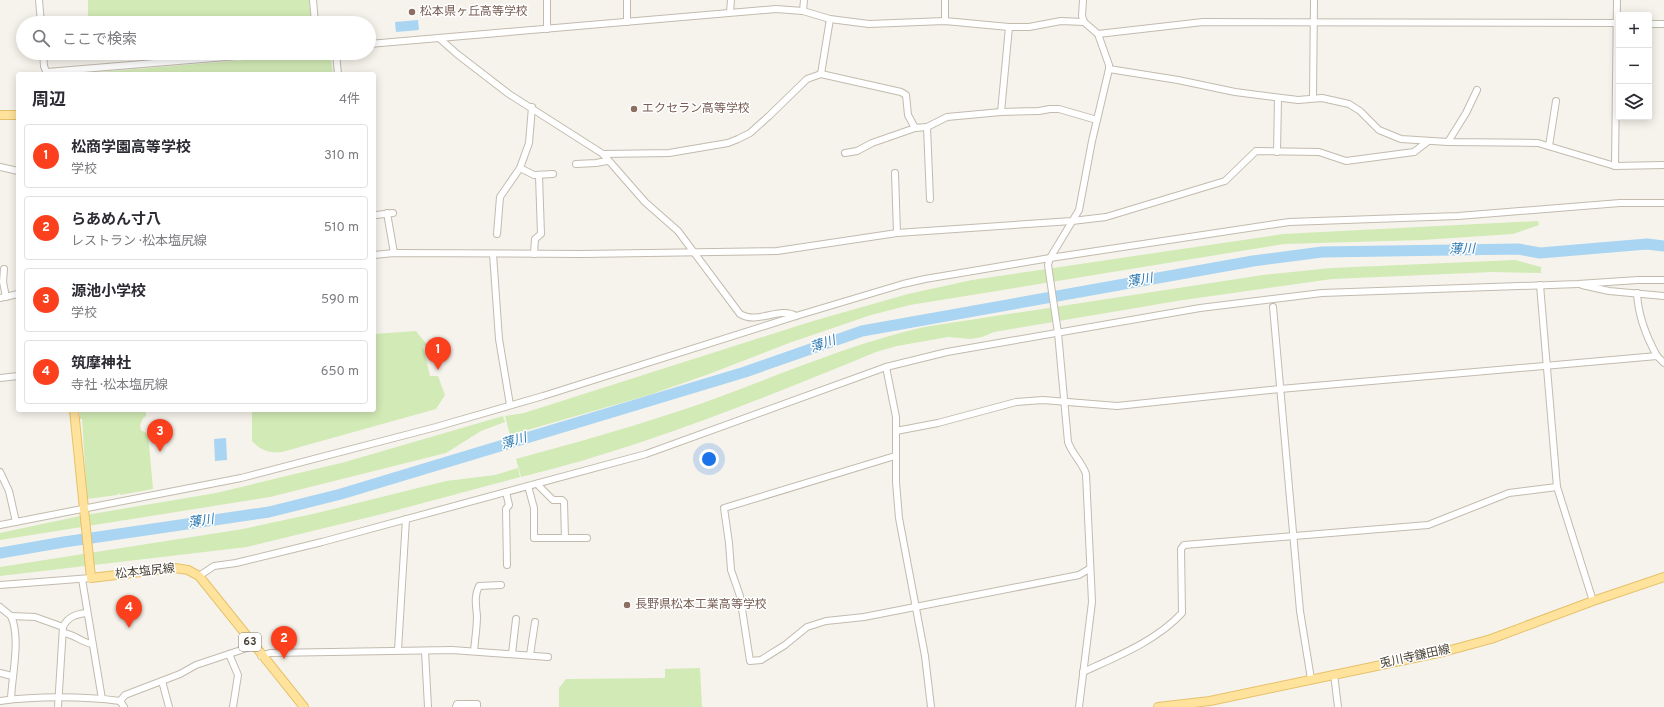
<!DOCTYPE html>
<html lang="ja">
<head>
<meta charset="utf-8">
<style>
	:root { --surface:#fff; --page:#f2f2f3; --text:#2b2b33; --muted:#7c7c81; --line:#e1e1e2; --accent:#fc3f1d }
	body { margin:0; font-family:Overpass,"Noto Sans JP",sans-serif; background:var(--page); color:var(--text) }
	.controls { position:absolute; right:12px; top:12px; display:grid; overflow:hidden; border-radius:4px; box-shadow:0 2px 10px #0003 }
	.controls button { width:36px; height:36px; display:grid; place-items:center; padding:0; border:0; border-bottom:1px solid var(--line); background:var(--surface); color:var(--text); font:20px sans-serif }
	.you { position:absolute; left:709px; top:459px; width:14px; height:14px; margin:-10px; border:3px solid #fff; border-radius:50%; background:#1a73e8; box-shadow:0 0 0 6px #1a73e833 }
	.badge { display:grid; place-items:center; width:26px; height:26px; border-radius:50%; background:var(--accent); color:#fff; font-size:13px; font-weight:700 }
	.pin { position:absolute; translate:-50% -33px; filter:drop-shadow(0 1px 2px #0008) }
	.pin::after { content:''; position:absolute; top:21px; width:14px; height:12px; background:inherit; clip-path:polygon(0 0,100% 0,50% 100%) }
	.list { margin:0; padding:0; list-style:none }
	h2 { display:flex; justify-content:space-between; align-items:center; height:52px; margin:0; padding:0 16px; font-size:17px }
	h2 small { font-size:13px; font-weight:400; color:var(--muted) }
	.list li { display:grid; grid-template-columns:26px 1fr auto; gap:12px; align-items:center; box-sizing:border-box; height:64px; margin:0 8px 8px; padding:0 8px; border:1px solid var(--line); border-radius:4px }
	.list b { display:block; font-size:15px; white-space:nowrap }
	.list p { margin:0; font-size:13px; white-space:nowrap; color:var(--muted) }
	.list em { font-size:13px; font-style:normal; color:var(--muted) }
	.icon { flex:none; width:22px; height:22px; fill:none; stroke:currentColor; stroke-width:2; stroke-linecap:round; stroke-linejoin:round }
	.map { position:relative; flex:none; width:1664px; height:707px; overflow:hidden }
	.search { position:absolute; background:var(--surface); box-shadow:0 2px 10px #0003; left:16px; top:16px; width:360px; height:44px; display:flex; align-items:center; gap:10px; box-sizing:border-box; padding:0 14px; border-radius:22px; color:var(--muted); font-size:15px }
	.panel { position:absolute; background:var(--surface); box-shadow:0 2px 10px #0003; left:16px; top:72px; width:360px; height:340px; border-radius:4px }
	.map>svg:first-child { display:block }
</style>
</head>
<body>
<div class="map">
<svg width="1664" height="707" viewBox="0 0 1664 707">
	<rect width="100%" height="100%" fill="#f6f3ec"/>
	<g fill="#d2eab5">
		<path d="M88,0h221l2,21 -19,2h-204z"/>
		<path d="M330,53l3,21h-257z"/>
		<path d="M1538,221l1,4 -26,9 -91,6 -138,4 -374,61 -39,10 -82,28 -80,31 -60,21 -139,40 -5,-19 19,-3 289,-92 95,-27 64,-14 311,-46z"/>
		<path d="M1515,260l26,7v6l-48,-1 -161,7 -149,21 -189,32 -12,5 -11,2 -23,-2 -51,9 -21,6c-117,48 -233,95 -355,125l-5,-18c62,-17 123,-34 184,-55 75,-27 146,-59 224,-77l339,-52 68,-7z"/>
		<path d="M416,331l11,14 -4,1 7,30h8l7,19 -9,14 -154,43c-13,1 -20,-1 -30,-11v-31h122v-76z"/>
		<path d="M80,410h66v6l-3,2 -3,7 1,5 7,4 5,55 -33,6 -1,-2 -2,2 -30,4 -5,-80h-2z"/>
		<path d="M503,416l2,6 -24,9 -35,22 -176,44 -270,43v-7l80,-17 136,-23 129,-31z"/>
		<path d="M518,468l2,9 -138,37 -135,33 -247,29v-9l243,-38 74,-16 129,-32 49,-6z"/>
		<path d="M700,668l2,39h-143v-19l7,-9 99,-1v-9z"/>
	</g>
	<g fill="#a9d4f2">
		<path d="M418,20l1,10 -23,2 -1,-10z"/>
		<path d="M226,438l1,22 -12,1 -1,-22z"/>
	</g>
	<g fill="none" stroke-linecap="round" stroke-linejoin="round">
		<path stroke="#a9d4f2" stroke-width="11" d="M0,553l64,-11 205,-30 72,-18 404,-122 117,-41 391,-70 69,-9 196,-3 22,4 107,-9 17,2"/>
		<g stroke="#c2bbae" stroke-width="8">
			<g id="minor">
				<path d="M39,0l2,23"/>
				<path d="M313,0l2,23"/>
				<path d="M803,11l1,-11"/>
				<path d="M730,12l1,-12"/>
				<path d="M945,21v-21"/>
				<path d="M627,22v-22"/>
				<path d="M1649,24h15"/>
				<path d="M547,29v-29"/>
				<path d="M1098,34l105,-12 416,1"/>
				<path d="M439,38l18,16 52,40 94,60 42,48 33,29 62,83c18,11 39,-8 56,2"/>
				<path d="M369,44l407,-35 27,2 27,8 39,5 76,-3 64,6h20l32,-6 23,1"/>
				<path d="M43,53l1,13 3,8"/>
				<path d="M336,53l2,21"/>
				<path d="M1109,69l69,11 57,12 63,8 24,-2 27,6 11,7 19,19 22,9 47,3 90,1 77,23 49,-1"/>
				<path d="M47,72l226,-19"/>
				<path d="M821,74l9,-55"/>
				<path d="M1313,98l1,-98"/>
				<path d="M532,107l-3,36 -9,25 14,7 19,-1"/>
				<path d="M1001,112l8,-85"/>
				<path d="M927,127l3,72"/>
				<path d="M1448,142l18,-29 11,-23"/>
				<path d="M1549,146l7,-45"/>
				<path d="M1277,152l1,-54"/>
				<path d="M845,153l12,-2 15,-8 43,-15"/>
				<path d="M603,154l66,-1 59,-10 10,-4 12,-6 19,-17 38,-37 14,-5 80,18 5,3 2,20 7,13 12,-1 20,-10 54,-5 38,-1 11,-2h9l38,11"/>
				<path d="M576,164l20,-1 11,-2"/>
				<path d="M1615,166l2,-166"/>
				<path d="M0,167l18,4"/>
				<path d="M895,173l2,60"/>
				<path d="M387,213l7,40"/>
				<path d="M376,215l17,-2"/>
				<path d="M497,234l3,-37 20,-29"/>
				<path d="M493,254l6,85 11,66"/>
				<path d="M534,254l1,-15 6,-5 -2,-58"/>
				<path d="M374,255l20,-2 188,1 195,-3 120,-18 175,-12 34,-4 119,-36 31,-30 63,1 27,9 68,-9 13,-10"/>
				<path d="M4,269l-1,13 3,15"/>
				<path d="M1540,285l17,202 36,114"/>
				<path d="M1582,285l27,6 55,5"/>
				<path d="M1637,293c1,21 10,45 20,63"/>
				<path d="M0,298l18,-4"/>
				<path d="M1273,307l27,304 11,68"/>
				<path d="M886,367l10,50v65l3,36 26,138 6,51"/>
				<path d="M0,378l18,-2"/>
				<path d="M896,431l42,-8 78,-21 27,-2 74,6 163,-17 377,-33 7,7"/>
				<path d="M895,456l-171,52 5,35 2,27 9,26 10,65 11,-1 24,-15 22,-18 19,-6 38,-4 215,-42 10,-6"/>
				<path d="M0,472l9,19 7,31"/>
				<path d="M537,484l16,16h9l2,2 1,36"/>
				<path d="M528,486l6,22v30h53"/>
				<path d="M506,492l3,13 -3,4 1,56"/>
				<path d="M0,525l241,-47 195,-51 107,-31 253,-80 107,-32 22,-5 125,-21 239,-36 169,-6 162,-13h44"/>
				<path d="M199,576l15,-10 22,-3 86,-21 324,-88 240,-87 61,-15 253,-44 122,-15 256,-9 60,-4h26"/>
				<path d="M82,579l20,120"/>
				<path d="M0,585l91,-7"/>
				<path d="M0,607l11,9c10,22 1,58 0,83"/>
				<path d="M11,616l24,1 28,10"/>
				<path d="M63,633c11,1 18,9 29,11"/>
				<path d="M398,650l8,-131"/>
				<path d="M425,651l3,56"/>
				<path d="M474,651c1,-11 3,-24 3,-35 -1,-11 -3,-20 2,-30l22,-1"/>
				<path d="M229,654l9,21 -5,32"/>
				<path d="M512,654l4,-35"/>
				<path d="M530,655l5,-33"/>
				<path d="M261,656l9,-3 182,-3 96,7"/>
				<path d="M1083,672c35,-16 73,-31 99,-59l-1,-64 3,-4 244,-20 81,-32 48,-6"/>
				<path d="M0,673l12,3"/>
				<path d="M1334,674l4,33"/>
				<path d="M162,681l7,26"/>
				<path d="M0,701c35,-5 84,-5 120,0l4,6"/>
				<path d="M120,701l5,-6 55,-21 16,-9 57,-19"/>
				<path d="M58,707l5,-80c5,-11 14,-13 24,-14"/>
				<path d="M456,707l1,-3h20v3"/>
				<path d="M1079,707l13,-105 -6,-128c-4,-12 -14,-20 -18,-32l-10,-109 -10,-68 2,-7 29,-48 13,-69 17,-72v-4l-11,-31 -14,-12 -2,-6 1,-16"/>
			</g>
		</g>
		<g stroke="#e6c16a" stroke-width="10">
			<g id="major">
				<path d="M0,115h18"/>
				<path d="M74,410l17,168 84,-10 13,2 11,6 105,131"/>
				<path d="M1158,707l52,-6 233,-49 48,-13 102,-38 71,-24"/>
			</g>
		</g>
		<use href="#minor" stroke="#fff" stroke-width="6"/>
		<use href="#major" stroke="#ffe39c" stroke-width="8"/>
	</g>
	<g fill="#8d6e63" stroke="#fff" stroke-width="1.5">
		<circle cx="412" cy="12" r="4"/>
		<circle cx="634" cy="109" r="4"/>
		<circle cx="627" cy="605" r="4"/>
	</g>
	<g text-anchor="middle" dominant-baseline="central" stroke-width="3" stroke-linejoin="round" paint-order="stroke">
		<rect fill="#fff" stroke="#817c74" stroke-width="1" x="239" y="633" width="22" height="18" rx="3"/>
		<g font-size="11" font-weight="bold" fill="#4b4439">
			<text x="250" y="642">63</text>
		</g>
		<g font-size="12" fill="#785e54" stroke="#fff" text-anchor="start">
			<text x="420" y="12">松本県ヶ丘高等学校</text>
			<text x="642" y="109">エクセラン高等学校</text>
			<text x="635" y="605">長野県松本工業高等学校</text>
		</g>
		<g font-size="12" fill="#4b4439" stroke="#fff">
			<text transform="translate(145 572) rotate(-6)">松本塩尻線</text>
			<text transform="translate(1415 657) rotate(-12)">兎川寺鎌田線</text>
		</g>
		<g font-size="13" font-style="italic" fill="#2e7ab2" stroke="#fff">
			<text transform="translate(1462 250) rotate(-1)">薄川</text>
			<text transform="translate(1140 281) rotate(-10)">薄川</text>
			<text transform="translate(823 345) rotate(-19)">薄川</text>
			<text transform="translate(514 442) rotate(-17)">薄川</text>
			<text transform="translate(201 522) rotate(-9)">薄川</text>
		</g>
	</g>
</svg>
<div class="controls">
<button>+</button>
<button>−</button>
<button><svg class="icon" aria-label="layers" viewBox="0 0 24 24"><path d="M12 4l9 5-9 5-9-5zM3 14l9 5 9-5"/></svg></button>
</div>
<div class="you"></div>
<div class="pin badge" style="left:438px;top:370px">1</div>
<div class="pin badge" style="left:284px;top:659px">2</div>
<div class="pin badge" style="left:160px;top:452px">3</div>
<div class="pin badge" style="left:129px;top:628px">4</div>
<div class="search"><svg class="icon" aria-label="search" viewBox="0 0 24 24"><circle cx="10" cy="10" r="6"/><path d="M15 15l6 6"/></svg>ここで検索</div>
<section class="panel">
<h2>周辺<small>4件</small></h2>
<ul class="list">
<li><span class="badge">1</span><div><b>松商学園高等学校</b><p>学校</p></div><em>310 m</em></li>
<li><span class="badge">2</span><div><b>らあめん寸八</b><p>レストラン · 松本塩尻線</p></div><em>510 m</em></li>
<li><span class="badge">3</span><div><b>源池小学校</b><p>学校</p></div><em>590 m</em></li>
<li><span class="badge">4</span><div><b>筑摩神社</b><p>寺社 · 松本塩尻線</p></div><em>650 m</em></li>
</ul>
</section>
</div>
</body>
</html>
